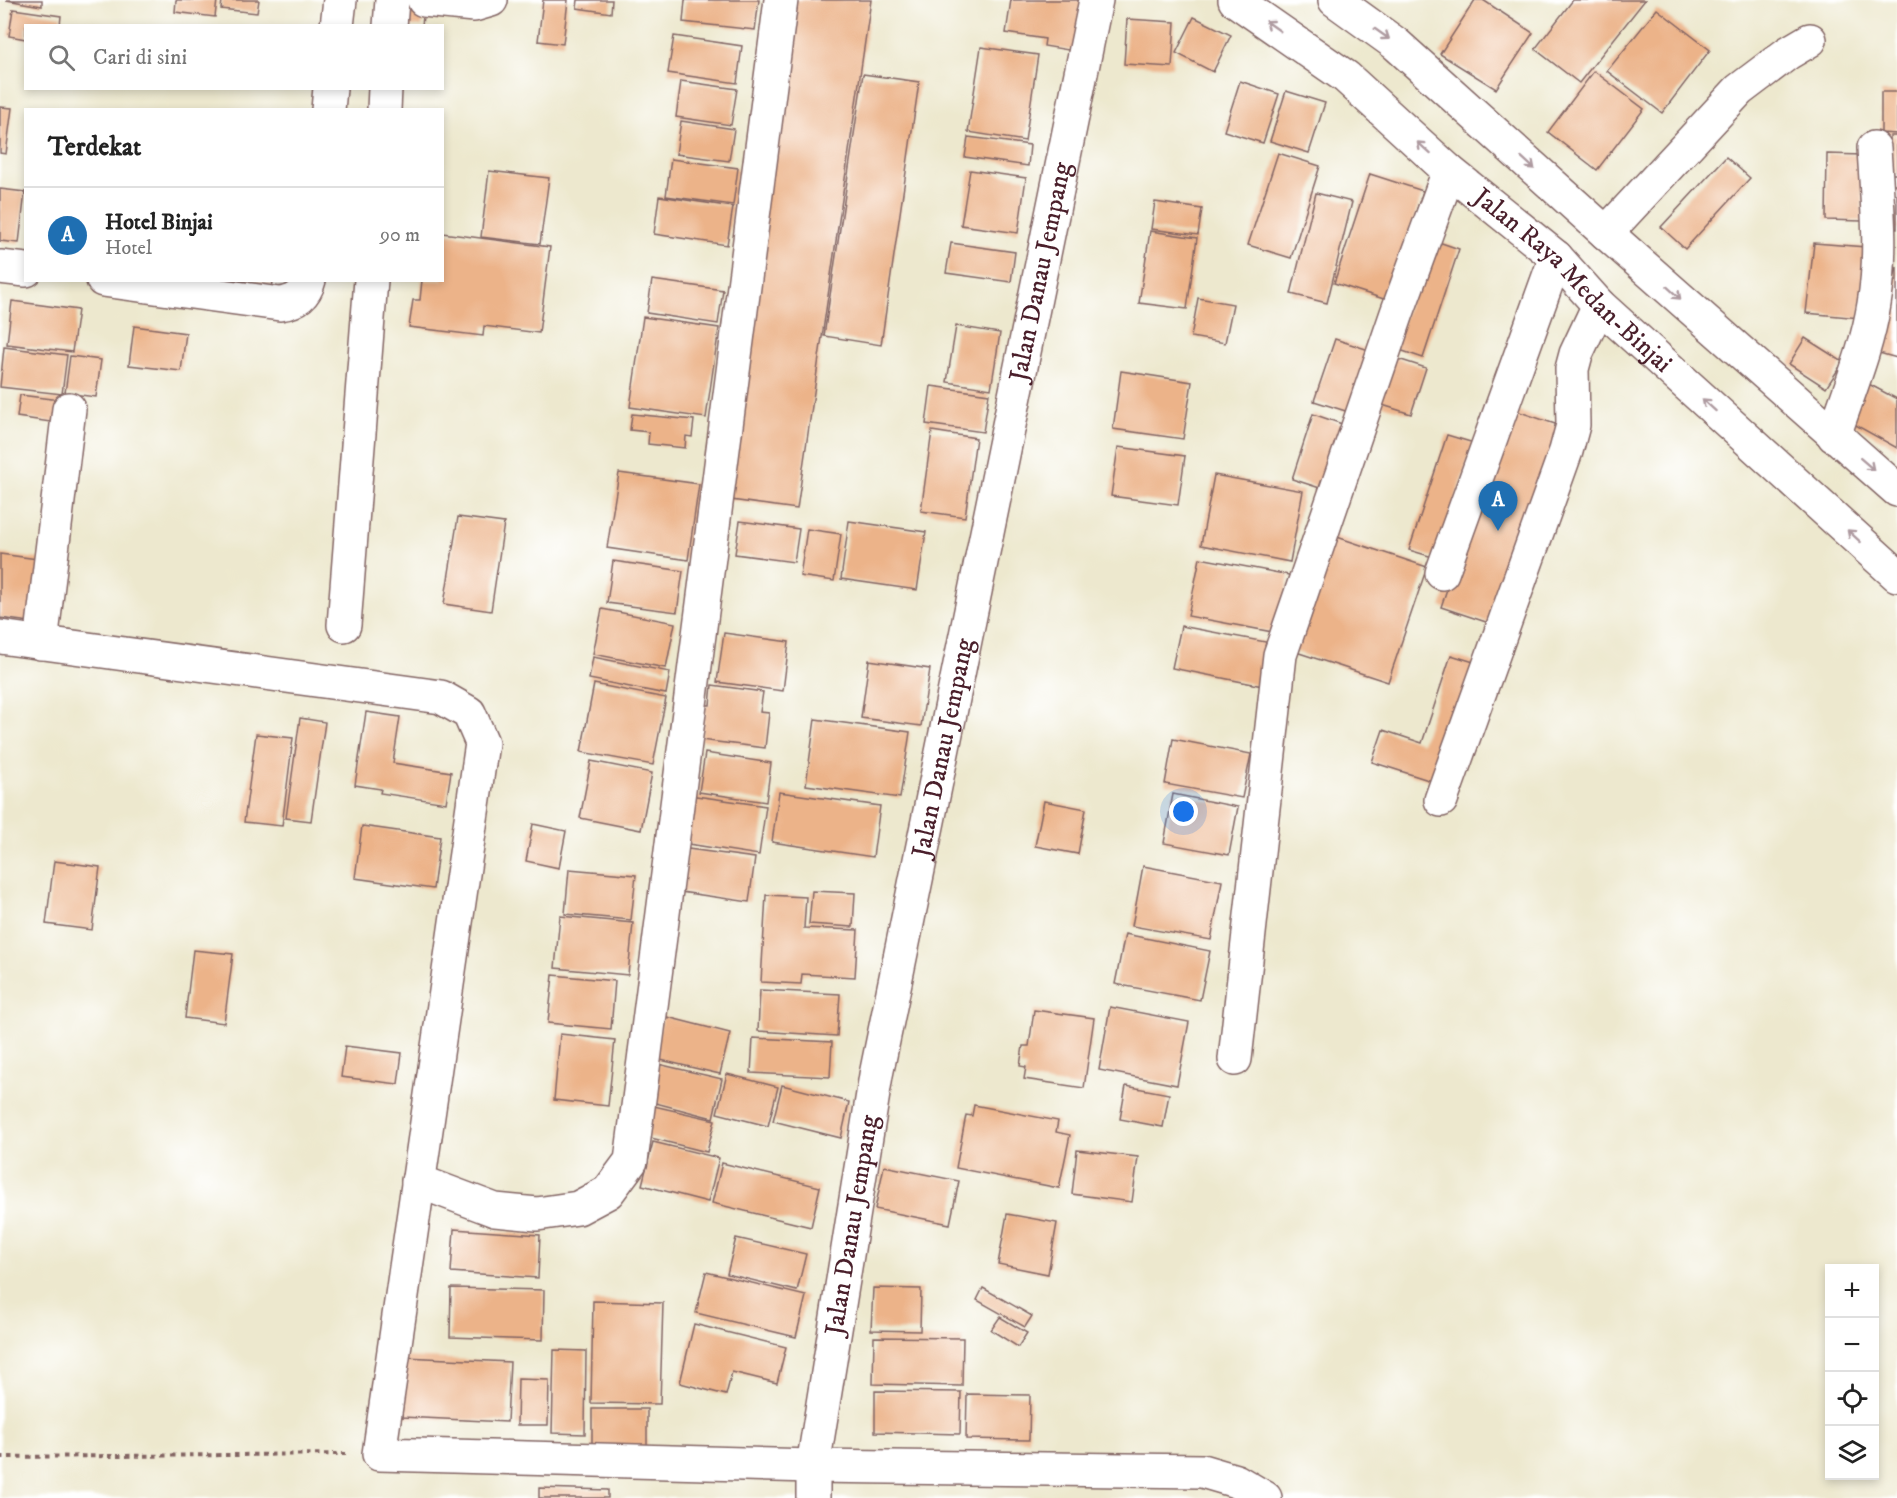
<!DOCTYPE html>
<html lang="id">
<head>
<meta charset="utf-8">
<style>
	:root { --surface:#fff; --page:#f2f2f2; --text:#222; --muted:#767676; --line:#e0e0e0; --accent:#1f6fb2 }
	body { margin:0; font-family:"IM FELL DW Pica",serif; background:var(--page); color:var(--text) }
	.controls { position:absolute; right:18px; bottom:18px; display:grid; overflow:hidden; border-radius:0px; box-shadow:0 3px 9px #0003 }
	.controls button { width:54px; height:54px; display:grid; place-items:center; padding:0; border:0; border-bottom:2px solid var(--line); background:var(--surface); color:var(--text); font:30px sans-serif }
	.you { position:absolute; left:1184px; top:812px; width:21px; height:21px; margin:-15px; border:4px solid #fff; border-radius:50%; background:#1a73e8; box-shadow:0 0 0 9px #1a73e833 }
	.badge { display:grid; place-items:center; width:39px; height:39px; border-radius:50%; background:var(--accent); color:#fff; font-size:20px; font-weight:700 }
	.pin { position:absolute; translate:-50% -50px; filter:drop-shadow(0 2px 3px #0008) }
	.pin::after { content:''; position:absolute; top:32px; width:21px; height:18px; background:inherit; clip-path:polygon(0 0,100% 0,50% 100%) }
	.list { margin:0; padding:0; list-style:none }
	h2 { display:flex; justify-content:space-between; align-items:center; height:78px; margin:0; padding:0 24px; font-size:26px }
	h2 small { font-size:20px; font-weight:400; color:var(--muted) }
	.list li { display:grid; grid-template-columns:39px 1fr auto; gap:18px; align-items:center; box-sizing:border-box; height:96px; padding:0 24px; border-top:2px solid var(--line) }
	.list b { display:block; font-size:22px; white-space:nowrap }
	.list p { margin:0; font-size:20px; white-space:nowrap; color:var(--muted) }
	.list em { font-size:20px; font-style:normal; color:var(--muted) }
	.icon { flex:none; width:33px; height:33px; fill:none; stroke:currentColor; stroke-width:2; stroke-linecap:round; stroke-linejoin:round }
	.map { position:relative; flex:none; width:1897px; height:1498px; overflow:hidden }
	.search { position:absolute; background:var(--surface); box-shadow:0 3px 9px #0003; left:24px; top:24px; width:420px; height:66px; display:flex; align-items:center; gap:15px; box-sizing:border-box; padding:0 21px; border-radius:0px; color:var(--muted); font-size:22px }
	.panel { position:absolute; background:var(--surface); box-shadow:0 3px 9px #0003; left:24px; top:108px; width:420px; height:174px; border-radius:0px }
	.map>svg:first-child { display:block }
</style>
</head>
<body>
<div class="map">
<svg width="1897" height="1498" viewBox="0 0 1897 1498">
	<rect width="100%" height="100%" fill="#fff"/>
	<filter id="ink" filterUnits="userSpaceOnUse"><feTurbulence type="fractalNoise" baseFrequency=".0167" numOctaves="2"/><feDisplacementMap in="SourceGraphic" scale="12" xChannelSelector="R" yChannelSelector="G"/><feConvolveMatrix kernelMatrix="1 2 1 2 8 2 1 2 1" color-interpolation-filters="sRGB"/></filter>
	<filter id="wash" filterUnits="userSpaceOnUse"><feTurbulence type="fractalNoise" baseFrequency=".008" numOctaves="4" result="noise"/><feDisplacementMap in="SourceGraphic" scale="24" xChannelSelector="R" yChannelSelector="G"/><feGaussianBlur stdDeviation="1.35" result="paint"/><feColorMatrix in="noise" values="0 0 0 0 0 0 0 0 0 0 0 0 0 0 0 0 0 1.4 0 .05"/><feComposite in="paint" operator="in"/></filter>
	<g filter="url(#wash)">
		<rect width="100%" height="100%" fill="#ede8ce"/>
		<g id="blocks">
			<g fill="#ecb389">
				<path d="M6,0h36v6z"/>
				<path d="M176,0h41l-2,17 -40,-5z"/>
				<path d="M222,0h37l-2,13 -36,-4z"/>
				<path d="M543,0h25l-5,44 -25,-3z"/>
				<path d="M578,0h34l-1,13 -34,-5z"/>
				<path d="M685,0h74l-4,30 -72,-8z"/>
				<path d="M790,0h81l-74,509 -80,-11z"/>
				<path d="M1011,0h71l-8,51 -30,-5 1,-7 -39,-6z"/>
				<path d="M1475,0h8l50,33 -37,56 -56,-35z"/>
				<path d="M1573,0h72l-66,83 -44,-34z"/>
				<path d="M395,4l29,2 -2,20h-28z"/>
				<path d="M13,9l48,7 -1,10h-34v13l-17,-3z"/>
				<path d="M1657,9l53,41 -48,63 -55,-42z"/>
				<path d="M1194,17l37,18 -18,37 -37,-19z"/>
				<path d="M1127,19l48,3 -3,45 -48,-3z"/>
				<path d="M674,36l68,10 -5,37 -69,-10z"/>
				<path d="M981,47l57,8 -13,86 -57,-9z"/>
				<path d="M1594,71l50,38 -47,61 -49,-38z"/>
				<path d="M863,74l56,8 -38,263 -57,-9z"/>
				<path d="M681,81l56,8 -6,36 -55,-8z"/>
				<path d="M1240,81l39,13 -16,49 -39,-12z"/>
				<path d="M1286,91l39,12 -16,50 -39,-12z"/>
				<path d="M1881,92h16v42l-16,-1z"/>
				<path d="M0,107l12,1 -6,46 -6,-1z"/>
				<path d="M681,121l53,8 -5,32 -53,-7z"/>
				<rect x="1890" y="136" width="7" height="38"/>
				<path d="M968,137l62,8 -2,21 -63,-9z"/>
				<path d="M1278,153l42,13 -29,92 -43,-13z"/>
				<path d="M1827,154l36,1 -1,66 -36,-1z"/>
				<path d="M1726,157l24,21 -65,71 -24,-22z"/>
				<path d="M671,159l67,9 -5,37 -67,-9z"/>
				<path d="M970,170l56,8 -8,55 -57,-8z"/>
				<path d="M489,171l60,7 -9,66 -59,-7z"/>
				<path d="M1370,174l53,17 -36,109 -53,-17z"/>
				<path d="M1887,184h10v45l-11,-1z"/>
				<path d="M0,189l25,3 -6,51 -19,-2z"/>
				<path d="M1316,193l36,9 -25,101 -36,-9z"/>
				<path d="M659,196l74,11 -6,38 -73,-11z"/>
				<path d="M1155,202l47,7 -4,26 -47,-6z"/>
				<path d="M1150,231l47,7 -10,71 -48,-6z"/>
				<path d="M442,233l108,14 -11,86 -55,-7 -1,10 -74,-9 4,-27h7l2,-20h20z"/>
				<path d="M1430,239l29,10 -36,109 -29,-10z"/>
				<path d="M951,243l64,9 -4,30 -65,-9z"/>
				<path d="M1814,243l52,4 -6,71 -54,-5z"/>
				<path d="M1897,267v91l-25,-7z"/>
				<path d="M209,280h64l-1,12z"/>
				<path d="M652,280l71,10 -5,34 -71,-11z"/>
				<path d="M1198,298l35,6 -8,39 -34,-6z"/>
				<path d="M12,301l66,9 -6,42 -65,-8z"/>
				<path d="M643,317l76,11 -13,90 -76,-11z"/>
				<path d="M134,326l52,7 -5,38 -52,-6z"/>
				<path d="M956,326l44,7 -9,56 -44,-7z"/>
				<path d="M1805,338l38,24 -17,26 -37,-24z"/>
				<path d="M1335,339l37,12 -20,62 -38,-12z"/>
				<path d="M4,347l63,8 -5,39 -62,-7z"/>
				<path d="M70,356l31,4 -5,37 -31,-4z"/>
				<path d="M1392,357l34,11 -15,46 -35,-11z"/>
				<path d="M1121,371l71,11 -9,57 -70,-10z"/>
				<path d="M1863,381l34,18v49l-54,-30z"/>
				<path d="M931,386l58,8 -6,38 -57,-8z"/>
				<path d="M20,395l40,5 -3,23 -40,-6z"/>
				<path d="M1508,408l53,18 -66,199 -54,-18z"/>
				<path d="M632,414l62,6 -2,17 -6,-1 -1,12 -37,-4 1,-12 -19,-2z"/>
				<path d="M1313,414l32,11 -22,64 -31,-10z"/>
				<path d="M932,431l44,7 -11,79 -44,-6z"/>
				<path d="M1447,435l27,8 -38,115 -27,-8z"/>
				<path d="M1118,447l67,9 -7,49 -67,-9z"/>
				<path d="M619,473l80,11 -11,76 -81,-12z"/>
				<path d="M1214,475l89,16 -13,71 -89,-17z"/>
				<path d="M458,517l46,6 -13,88 -47,-7z"/>
				<path d="M740,521l59,8 -5,33 -59,-8z"/>
				<path d="M849,521l77,11 -9,58 -76,-11z"/>
				<path d="M807,529l34,5 -7,47 -34,-5z"/>
				<path d="M1331,535l96,32 -39,115 -95,-31z"/>
				<path d="M0,554l45,6 -7,63 -38,-5z"/>
				<path d="M1200,558l89,17 -11,58 -90,-17z"/>
				<path d="M613,561l70,10 -6,41 -70,-9z"/>
				<path d="M602,609l73,14 -9,45 -73,-14z"/>
				<path d="M1181,626l90,17 -8,43 -91,-18z"/>
				<path d="M724,633l65,9 -6,49 -66,-9z"/>
				<path d="M1451,655l26,8 -39,120 -66,-21 11,-32 39,13z"/>
				<path d="M593,657l77,15 -4,22 -77,-15z"/>
				<path d="M869,660l61,9 -9,57 -60,-8z"/>
				<path d="M594,684l72,14 -13,67 -72,-13z"/>
				<path d="M712,685l51,7 -3,20 9,1 -4,35 -64,-8 5,-35h4z"/>
				<path d="M366,712l34,5 -7,46 58,9 -5,31 -66,-10 1,-4 -26,-4z"/>
				<path d="M300,718l25,4 -14,99 -25,-3z"/>
				<path d="M815,719l95,13 -10,66 -94,-13z"/>
				<path d="M256,734l37,4 -11,88 -38,-4z"/>
				<path d="M1173,739l78,15 -9,44 -77,-14z"/>
				<path d="M705,753l66,10 -5,39 -67,-10z"/>
				<path d="M591,761l61,12 -11,57 -61,-12z"/>
				<path d="M779,792l101,14 -7,51 -101,-15z"/>
				<path d="M1173,794l65,13 -9,48 -65,-12z"/>
				<path d="M689,795l77,11 -7,49 -77,-12z"/>
				<path d="M1044,801l42,8 -8,45 -43,-8z"/>
				<path d="M533,824l33,7 -7,37 -33,-7z"/>
				<path d="M362,826l78,11 -7,52 -78,-11z"/>
				<path d="M688,849l67,9 -6,44 -68,-10z"/>
				<path d="M54,861l46,6 -8,63 -46,-6z"/>
				<path d="M1143,866l79,15 -11,59 -79,-14z"/>
				<path d="M569,869l67,6 -5,45 -66,-6z"/>
				<path d="M812,891l43,2 -2,34 -44,-3z"/>
				<path d="M766,895l40,2 -2,31 54,2 -3,47 -53,-3 -1,10 -40,-2z"/>
				<path d="M560,916l73,7 -5,52 -73,-7z"/>
				<path d="M1125,934l85,17 -10,49 -85,-16z"/>
				<path d="M193,950l40,4 -9,69 -39,-5z"/>
				<path d="M553,975l62,6 -4,48 -63,-6z"/>
				<path d="M760,990l80,4 -3,42 -79,-5z"/>
				<path d="M1110,1007l79,15 -12,63 -78,-15z"/>
				<path d="M1034,1010l60,8 -10,70 -60,-9 2,-12 -6,-1 3,-20h6z"/>
				<path d="M663,1016l67,17 -10,41 -68,-16z"/>
				<path d="M560,1034l55,6 -7,66 -54,-6z"/>
				<path d="M753,1038l79,4 -2,35 -79,-4z"/>
				<path d="M345,1046l57,7 -4,31 -57,-7z"/>
				<path d="M658,1064l64,15 -9,39 -65,-17z"/>
				<path d="M727,1074l51,13 -10,39 -51,-13z"/>
				<path d="M782,1085l67,17 -8,36 -68,-17z"/>
				<path d="M1126,1086l43,8 -6,33 -43,-8z"/>
				<path d="M974,1105l84,16 -2,11 14,3 -11,53 -103,-20 10,-53 6,1z"/>
				<path d="M654,1106l61,14 -8,32 -60,-15z"/>
				<path d="M653,1142l66,16 -11,44 -66,-17z"/>
				<path d="M1077,1150l61,7 -6,45 -60,-8z"/>
				<path d="M722,1163l98,24 -9,40 -99,-24z"/>
				<path d="M884,1166l75,15 -9,43 -75,-15z"/>
				<path d="M1007,1214l50,9 -9,51 -50,-10z"/>
				<path d="M454,1229l86,6 -2,43 -87,-6z"/>
				<path d="M736,1238l70,16 -9,37 -70,-17z"/>
				<path d="M706,1272l100,24 -10,41 -100,-24z"/>
				<path d="M451,1288l93,2 -1,50 -93,-3z"/>
				<path d="M873,1288l48,1 -1,42 -49,-1z"/>
				<path d="M983,1288l49,28 -7,11 -48,-27z"/>
				<path d="M593,1301l70,2 -3,101 -69,-1z"/>
				<path d="M1000,1317l27,16 -9,14 -27,-17z"/>
				<path d="M694,1324l92,23 -9,36 -45,-11 -6,23 -46,-12z"/>
				<path d="M874,1337l89,1 -1,48 -89,-2z"/>
				<path d="M554,1350l32,1 -1,83 -33,-1z"/>
				<path d="M405,1357l105,5 -3,60 -105,-5z"/>
				<path d="M518,1379l31,1 -1,45h-31z"/>
				<path d="M875,1391l86,1 -1,42 -85,-2z"/>
				<path d="M967,1394l63,1 -1,45 -63,-1z"/>
				<rect x="592" y="1409" width="55" height="41"/>
				<path d="M539,1488l69,2v8h-69z"/>
			</g>
		</g>
	</g>
	<g filter="url(#ink)">
		<use href="#blocks" fill-opacity="0" stroke="#836564" stroke-width="1.5"/>
		<g fill="none" stroke-linecap="round" stroke-linejoin="round">
			<g stroke="#836564" stroke-width="36">
				<g id="minor">
					<path d="M424,0l50,5 17,-5"/>
					<path d="M337,26l3,-26"/>
					<path d="M390,26l2,-26"/>
					<path d="M328,110l2,-22"/>
					<path d="M384,110l1,-22"/>
					<path d="M1606,233l133,-143 49,-37 22,-13"/>
					<path d="M0,267l26,3"/>
					<path d="M103,280l177,24c15,-2 25,-8 29,-24"/>
					<path d="M1834,436c14,-43 33,-87 40,-132 9,-51 3,-104 0,-156"/>
					<path d="M1442,573l114,-316"/>
					<path d="M344,625l27,-345"/>
					<path d="M0,637l441,60 28,16 13,30 -103,711 434,12 389,5 34,10 29,17"/>
					<path d="M41,643l28,-234"/>
					<path d="M1441,800l125,-349 7,-26 -1,-56 4,-15 23,-49"/>
					<path d="M1235,1059l45,-404 117,-342 52,-142"/>
					<path d="M418,1181l77,29 42,4 41,-6 30,-16 23,-31 150,-1161"/>
					<path id="s1" d="M813,1498v-32l63,-391 220,-1075"/>
				</g>
			</g>
			<g stroke="#836564" stroke-width="36">
				<g id="major">
					<path id="s2" d="M1235,0l111,77 103,94 107,86 43,48 298,270"/>
					<path d="M1335,0l61,44 210,189 291,257"/>
				</g>
			</g>
			<path stroke="#836564" stroke-width="4" stroke-dasharray="4.5 4.5" stroke-linecap="butt" d="M0,1457l346,-3"/>
			<use href="#minor" stroke="#fff" stroke-width="33"/>
			<use href="#major" stroke="#fff" stroke-width="33"/>
		</g>
		<defs><path id="oneway-shaft" d="M-6 0H5M1.5-3L5.5 0L1.5 3" fill="none" stroke-width="1.6" stroke-linecap="round" stroke-linejoin="round" transform="scale(1.5)"/></defs>
		<g stroke="#ae9aa0">
			<use href="#oneway-shaft" transform="translate(1273 26) rotate(-145)"/>
			<use href="#oneway-shaft" transform="translate(1382 34) rotate(35)"/>
			<use href="#oneway-shaft" transform="translate(1424 148) rotate(-138)"/>
			<use href="#oneway-shaft" transform="translate(1528 163) rotate(42)"/>
			<use href="#oneway-shaft" transform="translate(1674 293) rotate(42)"/>
			<use href="#oneway-shaft" transform="translate(1709 405) rotate(-138)"/>
			<use href="#oneway-shaft" transform="translate(1867 464) rotate(41)"/>
			<use href="#oneway-shaft" transform="translate(1854 536) rotate(-138)"/>
		</g>
	</g>
	<g text-anchor="middle" dominant-baseline="central" stroke-width="5" stroke-linejoin="round" paint-order="stroke">
		<g font-size="26" fill="#4a1f2b" stroke="#fff">
			<text stroke="none"><textPath href="#s1" startOffset="1248">Jalan Danau Jempang</textPath></text>
			<text stroke="none"><textPath href="#s2" startOffset="440">Jalan Raya Medan-Binjai</textPath></text>
			<text stroke="none"><textPath href="#s1" startOffset="762">Jalan Danau Jempang</textPath></text>
			<text stroke="none"><textPath href="#s1" startOffset="276">Jalan Danau Jempang</textPath></text>
		</g>
	</g>
</svg>
<div class="controls">
<button>+</button>
<button>−</button>
<button><svg class="icon" aria-label="locate" viewBox="0 0 24 24"><circle cx="12" cy="12" r="6"/><path d="M12 2v4M12 18v4M2 12h4M18 12h4"/></svg></button>
<button><svg class="icon" aria-label="layers" viewBox="0 0 24 24"><path d="M12 4l9 5-9 5-9-5zM3 14l9 5 9-5"/></svg></button>
</div>
<div class="you"></div>
<div class="pin badge" style="left:1498px;top:531px">A</div>
<div class="search"><svg class="icon" aria-label="search" viewBox="0 0 24 24"><circle cx="10" cy="10" r="6"/><path d="M15 15l6 6"/></svg>Cari di sini</div>
<section class="panel">
<h2>Terdekat<small></small></h2>
<ul class="list">
<li><span class="badge">A</span><div><b>Hotel Binjai</b><p>Hotel</p></div><em>90 m</em></li>
</ul>
</section>
</div>
</body>
</html>
